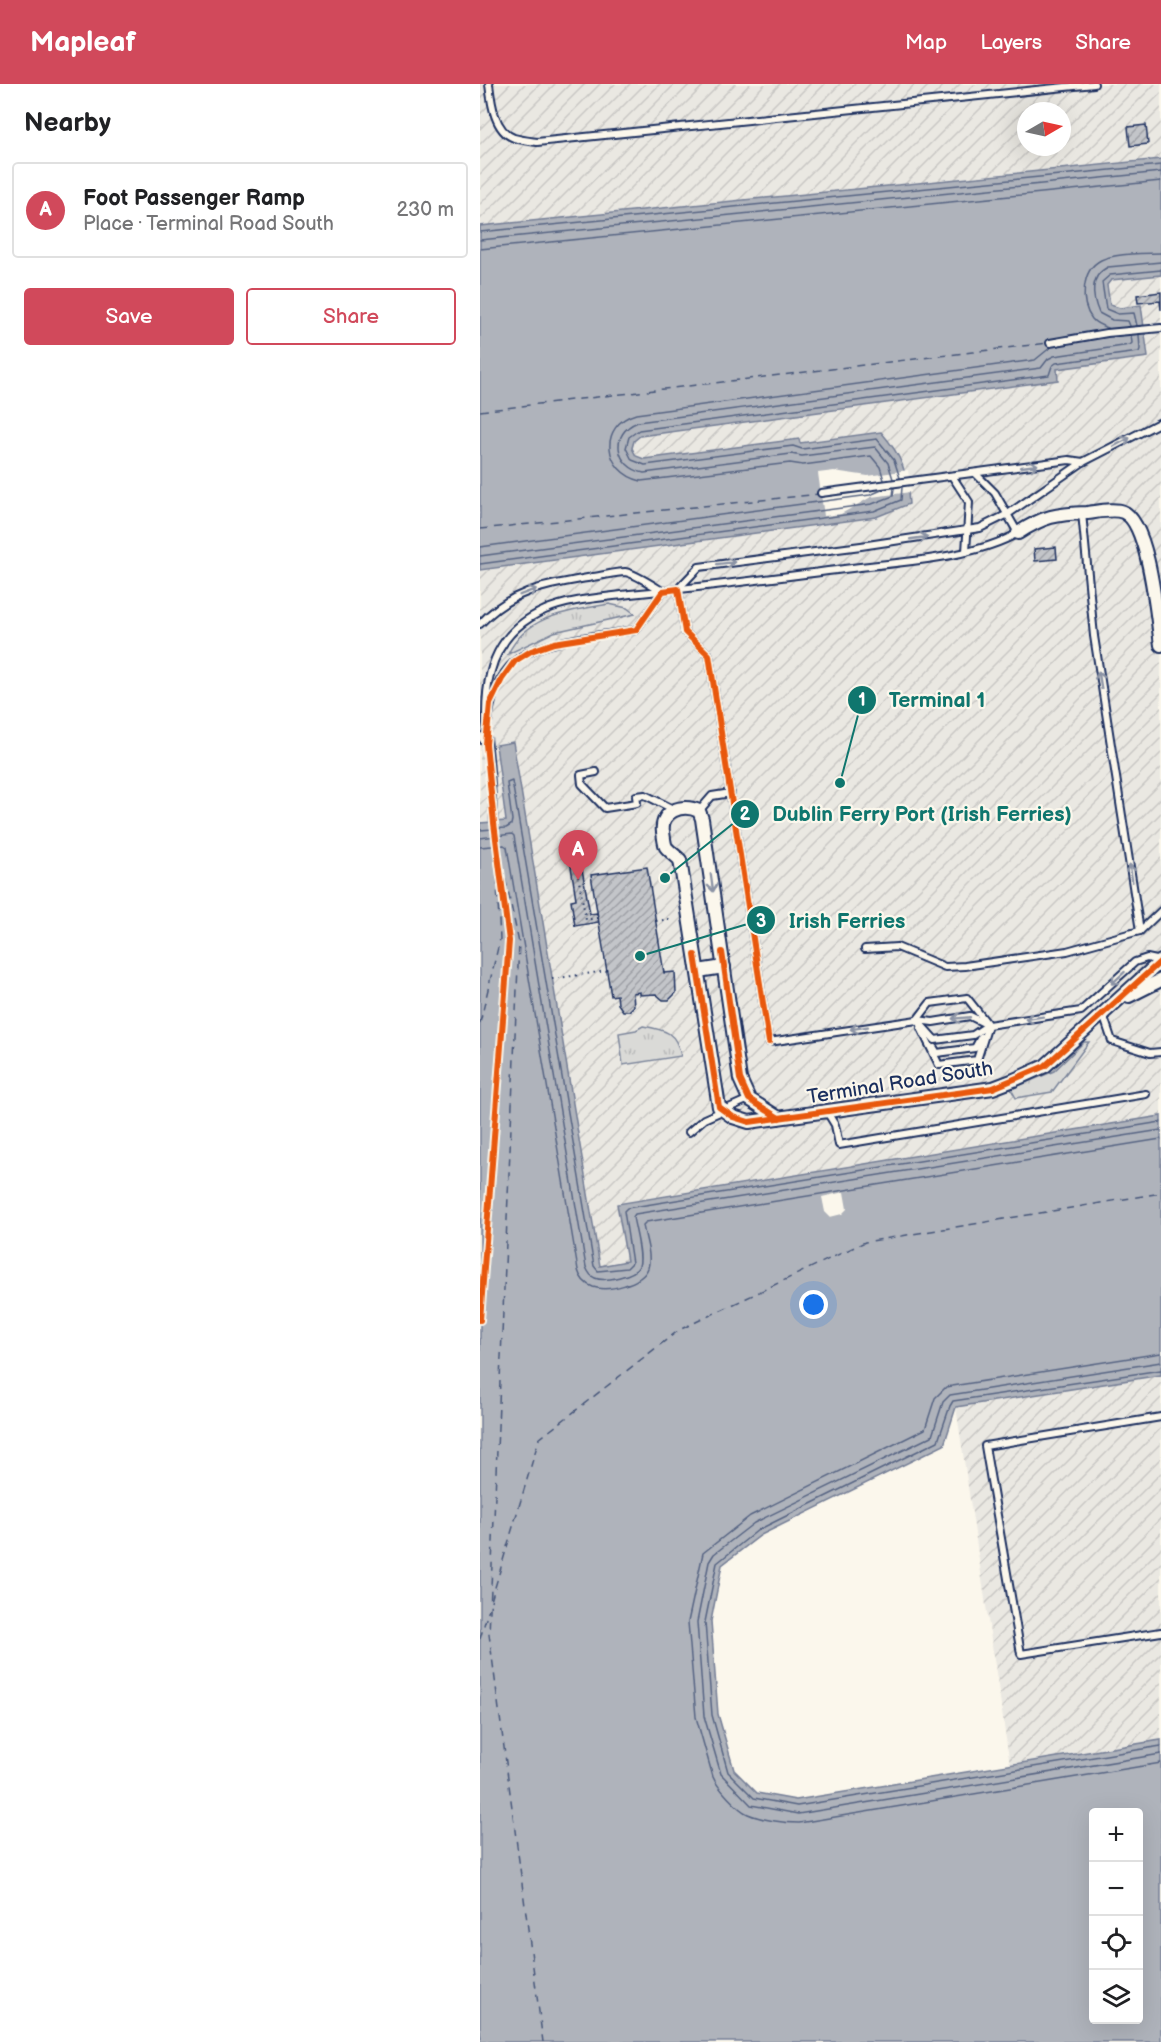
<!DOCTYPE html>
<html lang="en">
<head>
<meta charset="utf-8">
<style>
	:root { --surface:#fff; --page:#f6f6f6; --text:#202124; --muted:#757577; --line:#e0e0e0; --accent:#d1495b }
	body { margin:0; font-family:"Balsamiq Sans",sans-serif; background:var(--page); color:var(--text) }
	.controls { position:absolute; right:18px; bottom:18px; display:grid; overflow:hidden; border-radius:6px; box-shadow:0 6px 24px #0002 }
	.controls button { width:54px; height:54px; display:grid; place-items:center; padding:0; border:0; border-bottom:2px solid var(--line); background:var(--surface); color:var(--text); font:30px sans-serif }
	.compass { position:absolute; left:537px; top:18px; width:54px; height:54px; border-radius:50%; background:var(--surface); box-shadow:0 6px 24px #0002; rotate:81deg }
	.you { position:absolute; left:334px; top:1221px; width:21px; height:21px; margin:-15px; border:4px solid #fff; border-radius:50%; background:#1a73e8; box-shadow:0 0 0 9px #1a73e833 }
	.badge { display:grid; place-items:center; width:39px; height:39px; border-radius:50%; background:var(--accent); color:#fff; font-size:20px; font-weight:700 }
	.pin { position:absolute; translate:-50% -50px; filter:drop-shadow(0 2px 3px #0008) }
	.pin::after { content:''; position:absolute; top:32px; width:21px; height:18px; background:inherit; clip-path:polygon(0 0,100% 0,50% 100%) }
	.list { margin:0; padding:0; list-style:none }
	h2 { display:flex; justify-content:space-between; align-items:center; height:78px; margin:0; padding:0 24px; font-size:26px }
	h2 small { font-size:20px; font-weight:400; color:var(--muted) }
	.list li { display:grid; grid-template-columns:39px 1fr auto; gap:18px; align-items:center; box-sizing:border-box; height:96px; margin:0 12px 12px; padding:0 12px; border:2px solid var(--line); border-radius:6px }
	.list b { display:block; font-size:22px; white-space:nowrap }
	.list p { margin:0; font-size:20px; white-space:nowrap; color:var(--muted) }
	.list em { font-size:20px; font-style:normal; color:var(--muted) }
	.actions { display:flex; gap:12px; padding:18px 24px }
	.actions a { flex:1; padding:14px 0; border:2px solid var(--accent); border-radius:6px; text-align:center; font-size:21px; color:var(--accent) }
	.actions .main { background:var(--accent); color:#fff }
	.icon { flex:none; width:33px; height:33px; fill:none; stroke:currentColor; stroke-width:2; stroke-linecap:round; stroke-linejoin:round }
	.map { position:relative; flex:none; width:681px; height:1958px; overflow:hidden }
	header { display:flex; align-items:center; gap:36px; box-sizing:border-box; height:84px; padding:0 30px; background:var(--accent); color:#fff }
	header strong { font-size:28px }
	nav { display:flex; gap:33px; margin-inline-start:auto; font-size:21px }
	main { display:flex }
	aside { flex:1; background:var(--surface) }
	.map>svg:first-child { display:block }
</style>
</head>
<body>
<header>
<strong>Mapleaf</strong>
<nav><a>Map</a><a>Layers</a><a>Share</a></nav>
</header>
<main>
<aside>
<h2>Nearby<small></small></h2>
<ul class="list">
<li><span class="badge">A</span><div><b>Foot Passenger Ramp</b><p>Place · Terminal Road South</p></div><em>230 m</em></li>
</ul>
<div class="actions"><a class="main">Save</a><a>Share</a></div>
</aside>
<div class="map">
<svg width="681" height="1958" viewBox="0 0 681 1958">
	<defs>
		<pattern id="industrial-furrows" width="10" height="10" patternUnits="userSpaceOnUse" patternTransform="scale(1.5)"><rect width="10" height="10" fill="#eae8e2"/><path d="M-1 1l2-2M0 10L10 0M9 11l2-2" fill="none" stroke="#c8c7c4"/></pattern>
		<pattern id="grass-tufts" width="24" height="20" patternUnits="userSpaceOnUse" patternTransform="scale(1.5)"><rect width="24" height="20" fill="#dadad7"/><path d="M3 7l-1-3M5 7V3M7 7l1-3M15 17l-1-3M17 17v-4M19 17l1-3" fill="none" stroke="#babbbb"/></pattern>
		<pattern id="building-hatch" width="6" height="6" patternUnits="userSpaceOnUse" patternTransform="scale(1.5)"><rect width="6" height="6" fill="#c3c5c9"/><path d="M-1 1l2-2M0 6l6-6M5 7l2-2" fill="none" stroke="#9ea0a6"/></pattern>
	</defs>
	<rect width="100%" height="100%" fill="#fbf7ec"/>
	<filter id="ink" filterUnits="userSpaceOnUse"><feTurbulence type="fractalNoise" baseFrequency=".0167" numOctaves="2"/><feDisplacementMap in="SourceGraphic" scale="12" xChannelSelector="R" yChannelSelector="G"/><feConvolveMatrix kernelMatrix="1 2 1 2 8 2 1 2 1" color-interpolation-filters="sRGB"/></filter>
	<g filter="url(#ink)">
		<g fill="url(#industrial-furrows)" fill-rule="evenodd">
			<path d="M0,0h681v75l-681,67zM546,27h36v36h-36z"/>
			<path d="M681,191v841l-544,88 10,58 -27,4 -88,-523 -16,2 10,77 -26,3v-255l396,-53 32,-13 -3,-33 -5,-14 -20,-25 -80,11 -1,-4 -155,20 -8,-3 -4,-7 2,-8 6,-5 418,-56 -1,-11 90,-12 -6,-52 -21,3 -10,-3 -3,-21 4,-4z"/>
			<path d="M681,1291v365l-151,25 -54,-358z"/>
		</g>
		<g fill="url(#grass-tufts)" stroke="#7a849a" stroke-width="1.5">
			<path d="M129,520l18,4 8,6 -81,18 -46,22c19,-40 63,-43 101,-50z"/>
			<path d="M163,942c23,4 33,6 38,30l-58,9 -4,-32 17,-3z"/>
			<path d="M604,958h5l-37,50 -36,6 -5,-9 43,-18z"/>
		</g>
		<g fill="#afb3bb" stroke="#747e96" stroke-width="1.5" fill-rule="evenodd">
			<path d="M681,75v116l-50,5 -4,5 3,20 10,3 21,-3 7,52 -91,12 1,11 -418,56 -6,5 -2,7 4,8 8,3 155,-20 1,4 81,-11c22,25 26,40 28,72l-33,13 -396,53v-344z"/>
			<path d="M33,658l87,524 27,-5 -10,-57 544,-88v259l-205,32 -12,38 -183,90 -39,30 -11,56 7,93 16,56 23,23 39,7 365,-60v302h-681v-1219l26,-2 -10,-76zM614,1728h44v208h-44z"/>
		</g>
		<g fill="#fbf7ec">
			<path d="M428,386l3,22 -40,5 -30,17 -17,2 -6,-43 16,-2 34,5z"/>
			<path d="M364,1108l3,17 -5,5 -12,3 -5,-5 -3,-15z"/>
		</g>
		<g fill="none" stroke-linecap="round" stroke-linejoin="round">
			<g stroke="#566483" stroke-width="1.5">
				<path d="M0,148l681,-67"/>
				<path d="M0,156l681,-68"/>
				<path d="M0,165l681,-68"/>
				<path d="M650,242l-2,-5 -16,-1 -13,-7c-7,-16 -10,-37 9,-46l53,-5"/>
				<path d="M657,242l-3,-13 -16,1 -12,-5 -4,-27 8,-7 51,-5"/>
				<path d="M628,244c-6,-2 -12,-4 -16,-9 -12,-16 -11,-49 9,-59 12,-6 45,-7 60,-7"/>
				<path d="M420,394l-6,-18 -17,-21 -75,10 -9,-3 -148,19 -13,-5 -6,-12 3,-11 10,-7 410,-55 3,-9 4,-3 83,-11 1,-3 -1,-14"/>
				<path d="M413,395l-5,-16 -13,-16 -73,9 -11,-2 -147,19c-29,-6 -35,-40 -6,-51l403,-54 7,-9 6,-3 76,-11 2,-2 -1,-8"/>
				<path d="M404,396l-4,-13 -9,-11 -68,9 -13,-2 -149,18c-38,-9 -43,-56 -5,-67l399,-54 16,-13"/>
				<path d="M0,463l390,-52 14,-6"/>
				<path d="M0,472l392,-52 21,-8 1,-8"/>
				<path d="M0,480l394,-53 27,-11 1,-13"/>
				<path d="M0,746l26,-2 5,-3 1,-5 -5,-37 5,-2 82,485 4,5 29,-3 5,-5 -8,-52 3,-3 534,-86"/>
				<path d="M0,754l32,-4 2,2 72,431c2,5 4,9 9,11 9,4 40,-2 44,-12 4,-10 -4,-37 -6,-49l2,-3 526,-84"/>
				<path d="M0,763l24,-2 3,2 71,423c2,8 7,14 15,17 15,5 49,-3 55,-19 4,-13 -3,-30 -5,-43l3,-3 515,-83"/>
				<path d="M681,1269l-215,34 -11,11 -10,31 -175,87 -47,37 -15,69 8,95 17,60c4,10 25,33 35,37 14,6 36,9 51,9l362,-60"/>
				<path d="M681,1278l-211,33 -7,7 -11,34 -178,87 -40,31 -5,8 -12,60 7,94 17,58 30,31 47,9 363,-60"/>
				<path d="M681,1286l-208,31 -3,5 -12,35 -180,89 -41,33 -12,59 7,93 16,57 26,26 43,8 364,-60"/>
			</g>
			<g stroke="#47577a" stroke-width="1.5" stroke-dasharray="8 6" stroke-linecap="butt">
				<path d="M0,327l568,-68"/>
				<path d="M0,445l340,-35"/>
				<path d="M14,740l25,119 -30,691 54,408"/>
				<path d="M0,939l20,-84 -6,-109"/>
				<path d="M0,1236l29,-379 -14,-104"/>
				<path d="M11,1517l48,-162 140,-109 186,-88 296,-49"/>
				<path d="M0,1555l9,-31"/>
				<path d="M0,1947l1,11"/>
			</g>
		</g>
		<g fill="url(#building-hatch)" stroke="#1b2f5e" stroke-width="1.5">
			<path d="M666,41l2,19 -18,2 -2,-19z"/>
			<path d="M681,208v18l-1,-9 -22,2 -1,-8z"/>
			<path d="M576,463l1,12 -22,2 -1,-12z"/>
			<path d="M100,774l10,56 7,-1 2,9 -24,4 -4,-26 5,-1 -6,-39z"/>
			<path d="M167,783l17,106 11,-1 1,21 -7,7h-6l-7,-6 -16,1v-3l-7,1 1,13 -5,5h-6l-5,-7 -1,-9 -6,1 -20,-121z"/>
		</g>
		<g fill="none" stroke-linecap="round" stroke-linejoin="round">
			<g stroke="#1b2f5e" stroke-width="10">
				<g id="service">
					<path d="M9,0c2,17 5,47 25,54 7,2 16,3 23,4l557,-58"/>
					<path d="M570,259l57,-10 54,-5"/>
					<path d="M472,392l17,26 -3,50"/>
					<path d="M341,409l248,-33 14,2"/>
					<path d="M602,429l12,123 46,295"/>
					<path d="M198,505l7,43 24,23 60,387 148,-22 16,2 37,-6 18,9"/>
					<path d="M198,505l21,-22 162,-21 119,-18 28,-14 75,-52 78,-40"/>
					<path d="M150,510c71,-6 143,-16 214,-25 52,-7 129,-10 174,-36l-23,-40 -20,-20"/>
					<path d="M0,540c32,-35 68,-39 113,-47 10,-1 22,-5 32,-5 9,1 29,14 37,19"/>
					<path d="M8,639c2,-22 10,-47 27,-62 23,-21 89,-26 121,-31l27,-39"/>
					<path d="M0,652l6,8"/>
					<path d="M116,688l-15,3 1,9 23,24 32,-5 -1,-7 9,-1 28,14"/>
					<path d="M219,727l13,-15 19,-3"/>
					<path d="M385,865l32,-2 48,20 20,-1 102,-15 65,-18 8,-2 21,-20"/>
					<path d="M623,930l9,27 38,12 11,-1"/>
					<path d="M437,936l18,20 38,-5 15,-10 93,-14 54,-49 12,-4 14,3"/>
					<path d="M437,936l13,-17 37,-5 19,24"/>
					<path d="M441,944l18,37 38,-5 11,-35"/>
					<path d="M454,964l3,5 38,-5 6,-11"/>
					<path d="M347,1028l8,13 4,20 307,-51"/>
					<path d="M209,1048l15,-13 45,-20"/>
					<path d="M681,1333l-176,29 36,208 140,-22"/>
				</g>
			</g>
			<g stroke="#1b2f5e" stroke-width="16">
				<g id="minor">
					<path d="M538,449c26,-17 38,-19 69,-20 10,-1 27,-5 36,-1 26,10 34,106 38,133"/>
					<path d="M218,887l26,-4"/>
					<path d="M649,912l32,-16"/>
					<path d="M299,1034l-30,-19 -9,-20 -38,-260 -3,-8c-17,-8 -39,0 -36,21 1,5 1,11 3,15 3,4 10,9 14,13l39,247 14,10 16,5 244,-34 21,-8 31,-14 116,-105"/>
				</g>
			</g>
			<g stroke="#1b2f5e" stroke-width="2" stroke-dasharray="1.5 4.5" stroke-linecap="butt">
				<path d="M96,781l10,55 12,-2"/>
				<path d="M176,837l14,-2"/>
				<path d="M72,895l54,-8"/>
			</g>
			<use href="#service" stroke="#fbf7ec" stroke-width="6"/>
			<use href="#minor" stroke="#fbf7ec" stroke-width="12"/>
			<g stroke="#1b2f5e" stroke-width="10" stroke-linecap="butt">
				<path id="service-bridge" d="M14,739c-2,-21 -3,-42 -5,-64 -6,-59 -9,-121 56,-149 25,-11 57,-12 85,-16"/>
			</g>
			<use href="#service-bridge" stroke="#fbf7ec" stroke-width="6"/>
			<g stroke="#fbf7ec" stroke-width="10">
				<g id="cycleway">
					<path d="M242,868l18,127 9,20 30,19"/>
					<path d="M215,871l24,152 14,10 16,5 244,-34 52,-22 116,-105"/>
					<path d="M0,1236l29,-379 -15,-118 -8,-79 4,-40 12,-25 13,-18 16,-10 23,-8 82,-13 27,-39 15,-2 7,43 24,23 60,387"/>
				</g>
			</g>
			<use href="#cycleway" stroke="#e8590c" stroke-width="6"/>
		</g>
		<defs><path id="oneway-shaft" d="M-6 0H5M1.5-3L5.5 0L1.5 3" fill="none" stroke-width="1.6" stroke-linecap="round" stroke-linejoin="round" transform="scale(1.5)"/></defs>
		<g stroke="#8b93a5">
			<use href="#oneway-shaft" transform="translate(642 358) rotate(-28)"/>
			<use href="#oneway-shaft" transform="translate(549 382) rotate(-8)"/>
			<use href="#oneway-shaft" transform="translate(439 454) rotate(-8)"/>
			<use href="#oneway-shaft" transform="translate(246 479) rotate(-7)"/>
			<use href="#oneway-shaft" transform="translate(48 508) rotate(-21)"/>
			<use href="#oneway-shaft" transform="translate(620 596) rotate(-99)"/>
			<use href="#oneway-shaft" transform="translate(651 789) rotate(-99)"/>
			<use href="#oneway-shaft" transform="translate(232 799) rotate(82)"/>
			<use href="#oneway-shaft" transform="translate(638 894) rotate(138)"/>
			<use href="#oneway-shaft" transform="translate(481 934) rotate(175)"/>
			<use href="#oneway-shaft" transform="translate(554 934) rotate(171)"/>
			<use href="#oneway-shaft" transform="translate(379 944) rotate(171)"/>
		</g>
	</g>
	<g text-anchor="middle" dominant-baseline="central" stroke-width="4.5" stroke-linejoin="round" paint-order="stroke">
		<g font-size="20" fill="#1b2f5e" stroke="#fbf7ec">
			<text transform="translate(420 999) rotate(-9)">Terminal Road South</text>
		</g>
	</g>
	<path fill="none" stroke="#0f766e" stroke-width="2" d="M360 699L382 616M185 794L265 730M160 872L281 836"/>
	<g fill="#0f766e" stroke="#fbf7ec" stroke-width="2">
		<circle cx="360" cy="699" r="6"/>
		<circle cx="185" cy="794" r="6"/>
		<circle cx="160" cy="872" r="6"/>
		<circle cx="382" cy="616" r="15"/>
		<circle cx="265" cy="730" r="15"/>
		<circle cx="281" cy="836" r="15"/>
	</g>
	<g font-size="18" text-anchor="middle" font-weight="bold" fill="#fff">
		<text x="382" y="622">1</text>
		<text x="265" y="736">2</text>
		<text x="281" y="843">3</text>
	</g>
	<g font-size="21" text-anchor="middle" font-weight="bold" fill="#0f766e" stroke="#fbf7ec" stroke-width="4.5" stroke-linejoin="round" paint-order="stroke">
		<text x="457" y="623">Terminal 1</text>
		<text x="442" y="737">Dublin Ferry Port (Irish Ferries)</text>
		<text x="367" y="844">Irish Ferries</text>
	</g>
</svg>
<div class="controls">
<button>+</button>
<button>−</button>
<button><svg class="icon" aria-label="locate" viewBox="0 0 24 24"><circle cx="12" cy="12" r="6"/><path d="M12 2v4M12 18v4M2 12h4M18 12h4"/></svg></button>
<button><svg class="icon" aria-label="layers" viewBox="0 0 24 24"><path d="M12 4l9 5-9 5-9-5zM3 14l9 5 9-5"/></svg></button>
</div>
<svg class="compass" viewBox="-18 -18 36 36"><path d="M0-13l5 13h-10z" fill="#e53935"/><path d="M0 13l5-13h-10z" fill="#757577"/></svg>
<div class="you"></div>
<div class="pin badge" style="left:98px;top:796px">A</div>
</div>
</main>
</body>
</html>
